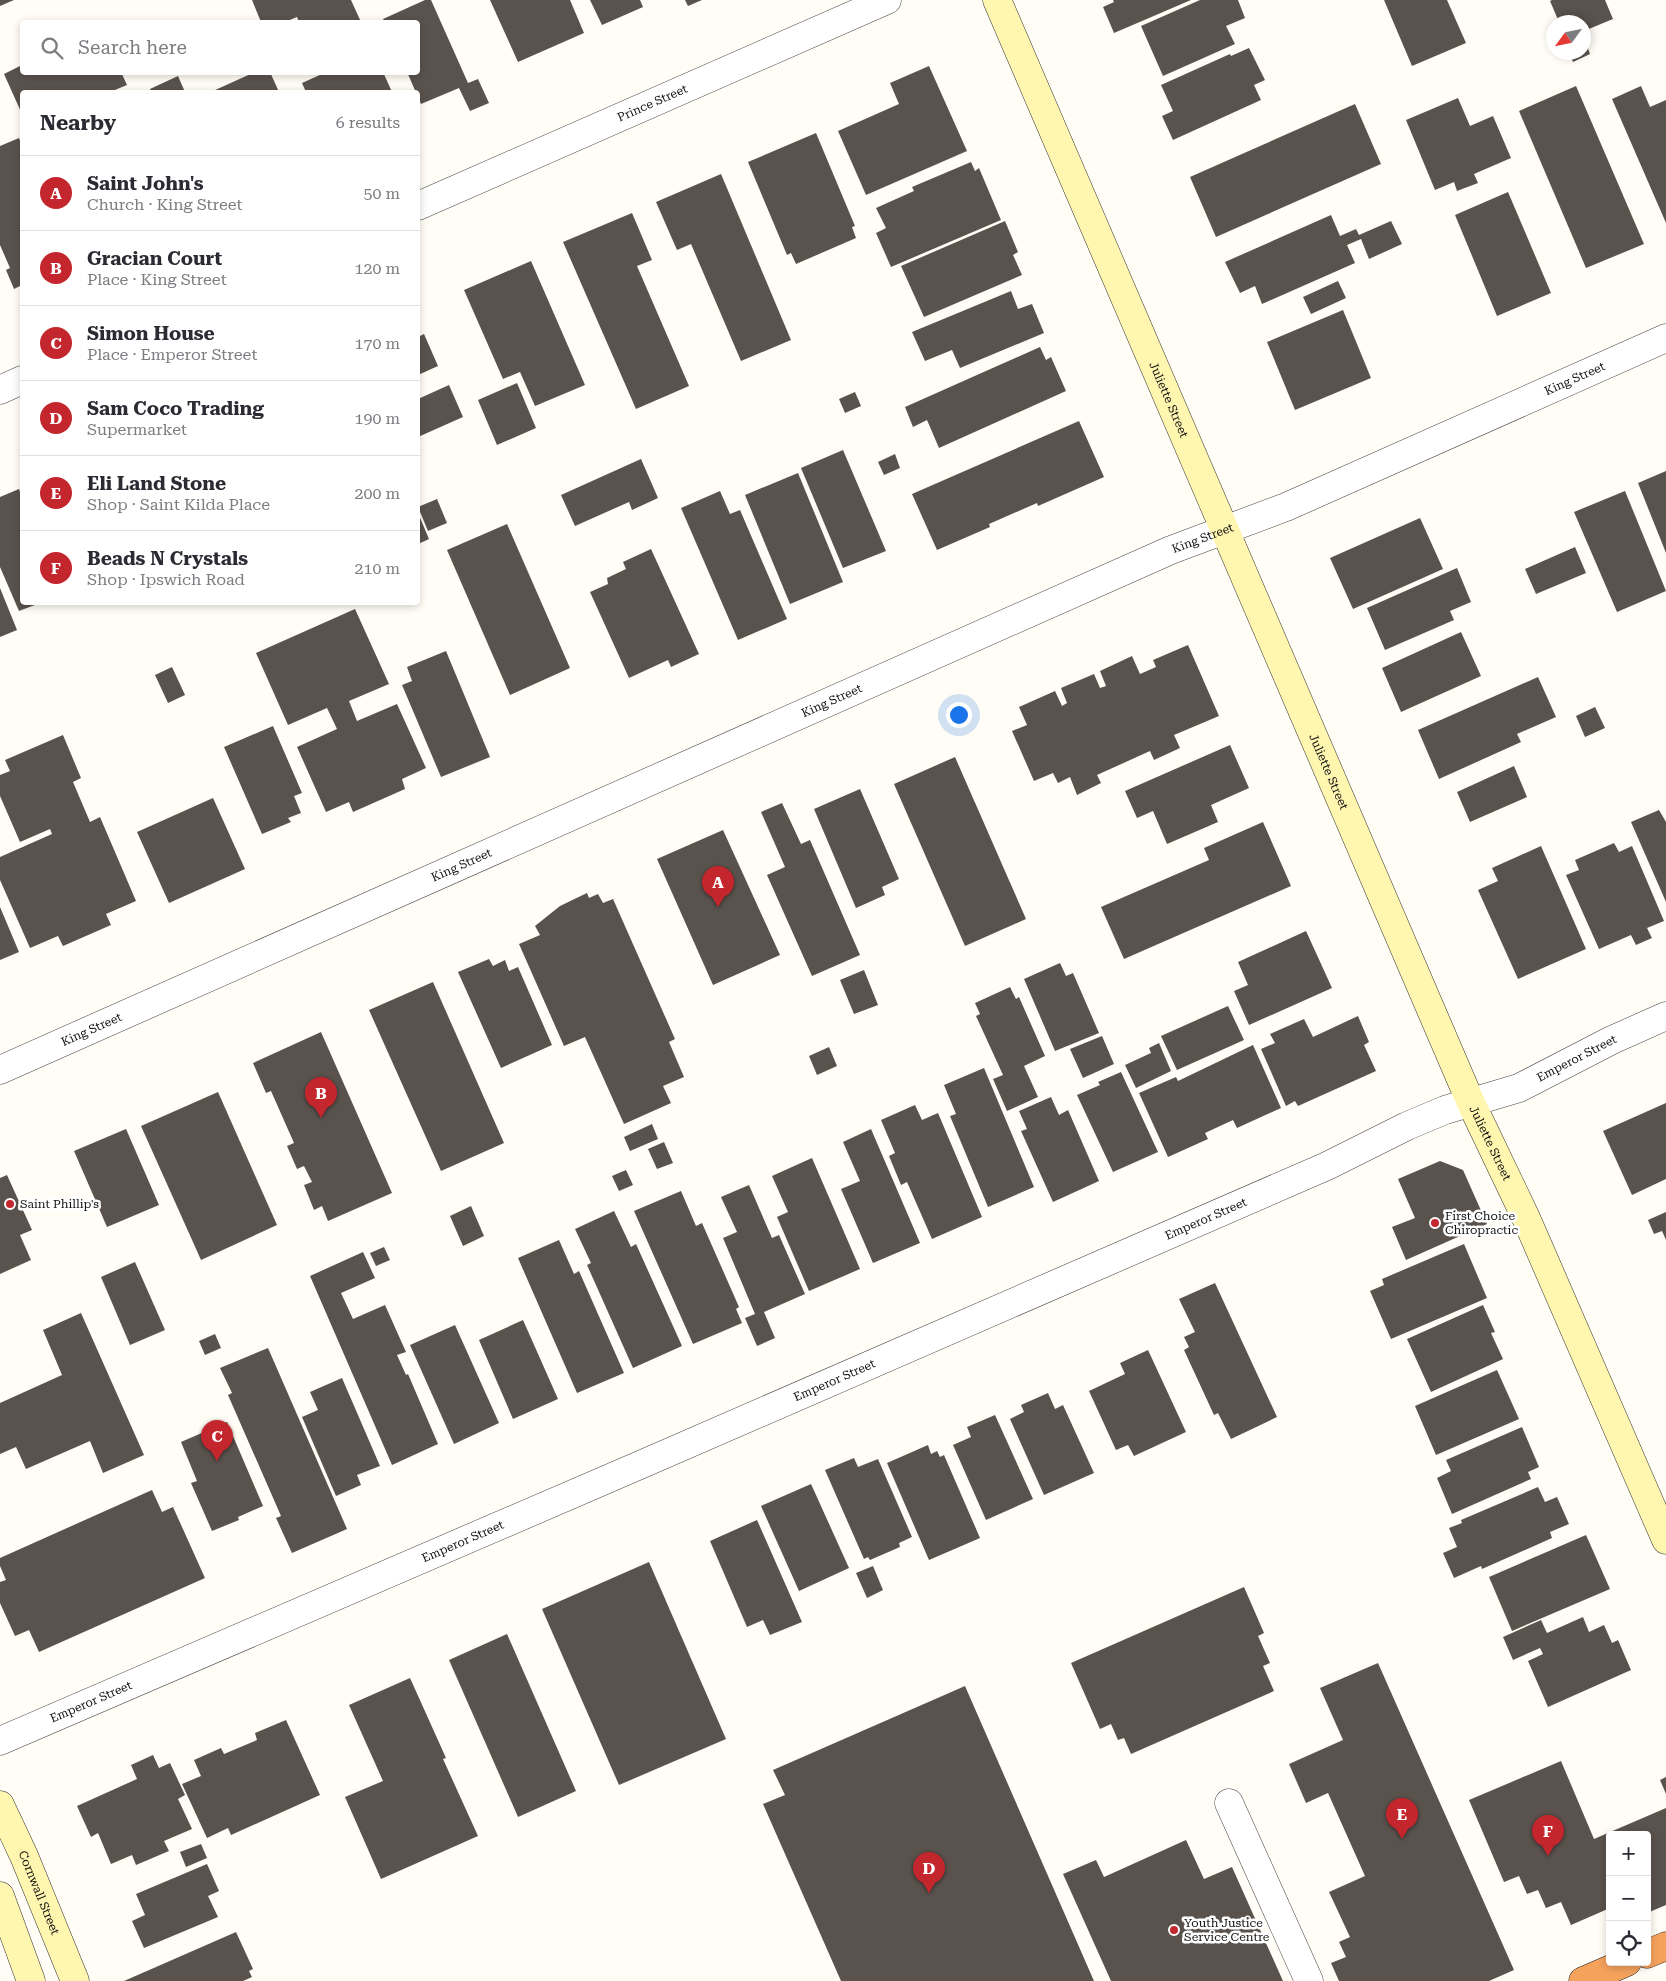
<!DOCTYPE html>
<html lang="en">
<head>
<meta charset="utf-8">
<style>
	:root { --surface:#fff; --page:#f7f7f7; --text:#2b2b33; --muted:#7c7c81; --line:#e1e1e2; --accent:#c4262e }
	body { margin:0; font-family:"Roboto Serif",serif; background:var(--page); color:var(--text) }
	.controls { position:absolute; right:15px; bottom:15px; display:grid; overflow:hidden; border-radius:5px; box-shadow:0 2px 8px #0003 }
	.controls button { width:45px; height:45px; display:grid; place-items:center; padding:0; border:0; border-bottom:1px solid var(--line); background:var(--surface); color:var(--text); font:25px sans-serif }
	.compass { position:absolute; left:1546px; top:15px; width:45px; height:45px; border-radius:50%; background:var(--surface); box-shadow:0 2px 8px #0003; rotate:237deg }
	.you { position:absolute; left:958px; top:714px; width:18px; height:18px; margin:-12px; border:4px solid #fff; border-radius:50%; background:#1a73e8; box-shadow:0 0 0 8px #1a73e833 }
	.badge { display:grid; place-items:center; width:32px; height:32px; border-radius:50%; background:var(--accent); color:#fff; font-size:16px; font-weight:700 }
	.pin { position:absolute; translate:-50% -41px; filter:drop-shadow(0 1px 2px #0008) }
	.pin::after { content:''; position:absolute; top:26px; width:18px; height:15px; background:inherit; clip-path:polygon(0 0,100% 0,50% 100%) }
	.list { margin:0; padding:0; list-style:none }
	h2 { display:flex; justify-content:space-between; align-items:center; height:65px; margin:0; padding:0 20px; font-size:21px }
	h2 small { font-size:16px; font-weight:400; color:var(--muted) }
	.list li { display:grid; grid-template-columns:32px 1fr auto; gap:15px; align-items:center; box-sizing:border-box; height:75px; padding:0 20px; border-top:1px solid var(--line) }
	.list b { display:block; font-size:19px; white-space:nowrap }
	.list p { margin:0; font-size:16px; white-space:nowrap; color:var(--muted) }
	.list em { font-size:16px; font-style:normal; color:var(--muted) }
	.icon { flex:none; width:28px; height:28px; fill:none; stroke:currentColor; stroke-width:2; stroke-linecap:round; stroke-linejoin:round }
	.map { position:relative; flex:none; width:1666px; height:1981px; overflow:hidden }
	.search { position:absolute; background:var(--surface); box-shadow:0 2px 8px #0003; left:20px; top:20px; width:400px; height:55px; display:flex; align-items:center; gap:12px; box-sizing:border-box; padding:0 18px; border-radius:5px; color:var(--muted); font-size:19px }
	.panel { position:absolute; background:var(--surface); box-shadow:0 2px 8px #0003; left:20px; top:90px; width:400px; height:515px; border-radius:5px }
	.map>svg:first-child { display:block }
</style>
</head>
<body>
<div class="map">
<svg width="1666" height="1981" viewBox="0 0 1666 1981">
	<rect width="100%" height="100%" fill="#fffdf5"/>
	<g fill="#5a524d">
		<path d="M0,0h14l-14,6z"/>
		<path d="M252,0h99l10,22h-62l-2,-5 -12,5h-24z"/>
		<path d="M425,0h6l37,83 10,-4 11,24 -19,8 -11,-23 -38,16 -14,-32h11v-50h-33l-2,-3z"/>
		<path d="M490,0h80l14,33 -66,29z"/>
		<path d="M590,0h50l3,7 -41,18z"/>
		<path d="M685,0h17l-14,6z"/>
		<path d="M1113,0h78l-77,33 -11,-26 11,-5z"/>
		<path d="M1200,0h38l7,18 -19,8 9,18 -72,32 -22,-50z"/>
		<path d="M1384,0h63l19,43 -54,23z"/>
		<path d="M1552,0h53l8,19 -29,12v-9h-25l-9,-21z"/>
		<path d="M1584,37l6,17 -17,8 -4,-10h15z"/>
		<path d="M1249,48l16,32 -11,5 7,15 -88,40 -11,-24 11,-5 -12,-26 69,-31 1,2z"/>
		<path d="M22,65v7h99l6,13 -17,7h-88v22l-18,-40z"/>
		<path d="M929,66l38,85 -101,44 -28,-64 61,-27 -9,-21z"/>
		<path d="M255,72h15l9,20h-65l-1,-1z"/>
		<path d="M321,72h62l9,20h-86l-4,-9 20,-9z"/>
		<path d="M178,76l7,16h-34l-1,-3z"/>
		<path d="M1576,86l68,158 -58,24 -67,-157z"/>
		<path d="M1641,86l9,21 16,-7v123l-54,-124z"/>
		<path d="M1458,98l12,28 23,-10 18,42 -37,16 4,9 -21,8 -3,-9 -19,8 -29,-70z"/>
		<path d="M1355,104l26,60 -165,73 -26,-60z"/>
		<path d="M816,133l39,93 -3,1 4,11 -60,26 -5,-11 -4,2 -39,-93z"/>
		<path d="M19,138l3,8v139l-8,4 -8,-19 4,-2 -10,-23v-99z"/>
		<path d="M971,162l4,9 4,-3 22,52 -110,47 -15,-34 10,-5 -10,-20 38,-17 -2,-4z"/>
		<path d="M721,174l70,166 -50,21 -50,-117 -14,6 -21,-48z"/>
		<path d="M1508,192l43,101 -54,23 -42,-101z"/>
		<path d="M632,213l20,47 -15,6 52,120 -53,23 -73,-167z"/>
		<path d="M1331,215l9,21 16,-7 3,6 32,-14 11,23 -33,15 -8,-20 -14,6 8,18 -93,41 -7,-18 -15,7 -15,-31z"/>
		<path d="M1005,221l13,31 -5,3 9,20 -98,42 -23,-51z"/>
		<path d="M531,261l54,124 -50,21 -15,-34 -17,7 -39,-89z"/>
		<path d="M1338,281l8,17 -35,16 -8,-17z"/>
		<path d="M1011,291l7,18 14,-5 12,29 -84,35 -8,-18 -27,11 -13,-29z"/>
		<path d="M1343,310l28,68 -76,32 -28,-68z"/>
		<path d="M424,334l14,32 -20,9v-38z"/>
		<path d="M1040,347l6,13 5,-3 15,34 -127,57 -12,-28 -14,7 -8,-20z"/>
		<path d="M517,383l19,45 -39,17 -19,-45z"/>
		<path d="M449,385l14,32 -45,20v-38z"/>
		<path d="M855,392l6,14 -16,7 -6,-14z"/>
		<path d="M1079,421l25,56 -66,29 -1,-3 -48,21 1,3 -53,23 -25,-56z"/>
		<path d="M843,450l43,101 -43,17 -42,-100z"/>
		<path d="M895,454l5,14 -16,7 -6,-13z"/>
		<path d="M641,459l17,39 -26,12 -3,-8 -54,24 -14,-31z"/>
		<path d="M1666,471v82l-28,-70z"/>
		<path d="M798,473l45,109 -53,22 -45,-109z"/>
		<path d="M19,489l3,9v104l18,1 -21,8 -19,-44v-70z"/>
		<path d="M720,491l10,23 10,-4 47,109 -49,21 -57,-132z"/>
		<path d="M1625,491l41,100 -49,21 -43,-100z"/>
		<path d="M437,499l10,24 -19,8 -10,-24z"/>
		<path d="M418,513l11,26 -11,5z"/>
		<path d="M1420,518l23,51 -90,40 -23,-51z"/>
		<path d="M507,524l63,144 -60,27 -63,-145z"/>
		<path d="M1575,547l11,26 -50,21 -11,-25z"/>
		<path d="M651,549l48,105 -28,13 -3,-7 -39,18 -39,-86 18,-8 -1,-6 19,-9 -3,-7z"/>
		<path d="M1457,568l14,34 -21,9 4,9 -69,30 -18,-42z"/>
		<path d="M0,588l17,42 -17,7z"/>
		<path d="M355,609l34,75 -40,17 8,20 40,-17 29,64 -24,11 3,10 -52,23 -4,-10 -23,10 -29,-65 40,-18 -10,-21 -39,17 -32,-72z"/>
		<path d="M1461,632l20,44 -80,36 -19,-44z"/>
		<path d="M1188,645l31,71 -45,19 6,13 -26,12 -4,-9 -53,24 4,8 -24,12 -7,-18 -12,6 -5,-10 -19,8 -22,-50 15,-6 -8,-18 36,-16 7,15 5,-3 -6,-15 33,-14 6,14 6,-2 -6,-15 32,-15 8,18 16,-7 -3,-7z"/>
		<path d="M446,651l44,106 -49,20 -39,-92 10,-4 -5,-14z"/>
		<path d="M172,667l13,28 -17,8 -13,-28z"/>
		<path d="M1538,677l18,40 -39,17 4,8 -82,37 -21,-49z"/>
		<path d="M1595,707l10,21 -20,9 -9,-21z"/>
		<path d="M273,726l29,67 -8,3 7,17 -13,5 3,4 -29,12 -38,-87z"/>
		<path d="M63,735l18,43 -8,4 17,40 10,-5 36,84 -30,13 5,11 -48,21 -5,-10 -28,12 -30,-68v-23l52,-23 -2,-5 -30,13 -20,-46v-21l10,-4 -5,-11z"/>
		<path d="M1230,745l19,43 -38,17 7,17 -51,22 -14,-33 -16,7 -12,-27z"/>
		<path d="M955,757l71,162 -61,27 -71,-162z"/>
		<path d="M1514,766l13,31 -57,25 -13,-30z"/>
		<path d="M860,789l39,90 -17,8 3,8 -29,13 -42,-99z"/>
		<path d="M213,798l32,71 -76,34 -32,-71z"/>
		<path d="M782,803l19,41 9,-4 50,115 -48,21 -45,-101 18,-8 -24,-55z"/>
		<path d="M1659,810l7,12v80l-35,-80z"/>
		<path d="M1263,822l28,64 -167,73 -23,-52 108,-47 -5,-12z"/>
		<path d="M723,830l57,125 -67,30 -56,-126z"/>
		<path d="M1614,843l5,9 13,-6 32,75 -17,7 5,10 -16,7 -5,-10 -32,14 -33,-74 13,-5 -4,-10z"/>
		<path d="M1541,846l45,103 -68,30 -40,-89 20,-9 -6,-13z"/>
		<path d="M587,893l2,5 9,-4 5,9 10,-4 62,140 -6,3 15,35 -21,9 8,17 -47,21 -39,-87 -21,9 -45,-102 21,-9 -5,-9 25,-20z"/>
		<path d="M0,907l19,45 -19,8z"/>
		<path d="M1306,931l26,57 -83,37 -15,-34 14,-6 -10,-23z"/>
		<path d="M489,959l4,7 12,-6 4,11 9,-4 34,78 -51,23 -43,-96z"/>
		<path d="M1060,963l6,13 7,-3 26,60 -44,18 -31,-72z"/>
		<path d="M864,970l14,35 -24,9 -14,-34z"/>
		<path d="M433,982l71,161 -63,28 -72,-161z"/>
		<path d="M1010,987l6,12 3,-2 26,59 -21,10 14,31 -31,14 -14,-32 10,-4 -27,-59 4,-2 -5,-11z"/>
		<path d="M1228,1006l16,34 -67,30 -16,-34z"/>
		<path d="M1358,1016l11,26 -5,3 12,26 -78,35 -3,-5 -9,5 -25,-57 14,-6 -5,-9 34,-15 9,18z"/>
		<path d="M321,1032l71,161 -64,28 -6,-15 -8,4 -10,-25 8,-3 -8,-16 -7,3 -10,-23 7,-3 -23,-52 -5,2 -13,-30z"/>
		<path d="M1102,1036l12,28 -31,14 -13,-29z"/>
		<path d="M1159,1043l12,28 -35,17 -11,-23 26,-12 -2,-5z"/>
		<path d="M1253,1045l28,63 -44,20 -4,-8 -28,13 3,6 -40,18 -29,-64 37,-16 2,4z"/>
		<path d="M829,1047l8,19 -20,9 -8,-19z"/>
		<path d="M984,1068l50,119 -46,20 -38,-91 6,-2 -12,-29z"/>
		<path d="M1121,1072l37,80 -45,20 -36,-77 23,-10 -2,-3z"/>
		<path d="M218,1092l59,133 -76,35 -60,-134z"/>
		<path d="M1051,1097l8,18 9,-5 31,71 -46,21 -32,-71 6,-2 -8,-18z"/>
		<path d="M1666,1103v76l-34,16 -29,-64z"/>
		<path d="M915,1105l7,15 16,-7 44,104 -50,22 -25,-57 -6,3 -12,-29 6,-3 -14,-33z"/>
		<path d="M652,1124l6,15 -28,12 -6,-14z"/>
		<path d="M126,1129l33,76 -52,22 -33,-76z"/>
		<path d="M871,1129l49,114 -47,20 -32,-74 19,-8 -17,-39z"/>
		<path d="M664,1142l9,21 -16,6 -9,-20z"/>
		<path d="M812,1158l48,111 -51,22 -32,-74 11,-5 -16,-36z"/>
		<path d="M1440,1161l23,9 24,54 -81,36 -14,-33 23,-9 -17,-39z"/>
		<path d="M626,1170l7,15 -14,6 -7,-15z"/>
		<path d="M7,1175l25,55 -12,5 11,25 -31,14v-96z"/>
		<path d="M749,1185l23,53 7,-3 26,59 -41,18 11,26 -18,8 -12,-28 10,-4 -32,-76 14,-6 -16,-35z"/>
		<path d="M681,1191l15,35 6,-3 37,84 -3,2 6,14 -49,21 -59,-133z"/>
		<path d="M471,1206l13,30 -21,10 -13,-30z"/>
		<path d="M614,1211l17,36 5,-3 46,102 -49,22 -46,-103 4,-2 -16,-34z"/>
		<path d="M1666,1212v28l-4,-9 -8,3 -6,-14z"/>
		<path d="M559,1240l15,34 5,-3 45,102 -47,20 -59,-135z"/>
		<path d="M1464,1244l23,54 -96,41 -21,-48 14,-6 -2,-6z"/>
		<path d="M384,1247l6,13 -14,6 -6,-13z"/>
		<path d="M363,1252l12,26 -34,15 12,26 32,-14 21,47 -9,3 9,20 2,-1 30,70 -46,21 -82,-189z"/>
		<path d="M135,1262l30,68 -35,15 -29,-68z"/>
		<path d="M1215,1283l62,134 -46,22 -13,-26 -4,2 -30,-65 5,-3 -5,-10 11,-5 -16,-33z"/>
		<path d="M1483,1305l12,27 -4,1 12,26 -72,33 -24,-53z"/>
		<path d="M81,1313l63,142 -41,18 -13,-32 -64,28 -10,-22 -16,7v-51l62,-28 -19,-45z"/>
		<path d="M523,1320l35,79 -45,20 -34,-79z"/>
		<path d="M455,1325l44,98 -45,21 -44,-99z"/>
		<path d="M215,1334l6,14 -16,7 -6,-14z"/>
		<path d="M268,1348l79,181 -55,24 -16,-35 5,-2 -53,-121 4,-2 -12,-25z"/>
		<path d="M1148,1350l38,82 -52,24 -6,-11 -12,5 -27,-59 36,-17 -5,-11z"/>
		<path d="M1497,1370l22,49 -83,36 -21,-49z"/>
		<path d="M342,1378l38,88 -23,9 4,10 -25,11 -34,-79 16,-7 -8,-18z"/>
		<path d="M1048,1393l7,16 8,-4 31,68 -50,22 -34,-76 14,-7 -3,-7z"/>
		<path d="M995,1415l38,84 -47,21 -33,-75 18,-8 -4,-10z"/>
		<path d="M227,1422l36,84 -25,11 1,3 -27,11 -21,-48 6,-2 -16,-39z"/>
		<path d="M1522,1427l17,40 -11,5 3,7 -79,35 -15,-36 14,-7 -5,-11z"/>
		<path d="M928,1445l3,9 6,-3 3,6 4,-2 36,83 -51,22 -42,-97z"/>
		<path d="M854,1458l4,9 20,-8 34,78 -13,6 1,4 -30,13 -2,-3 -4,2 -39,-89z"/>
		<path d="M811,1484l38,84 -50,23 -38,-85z"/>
		<path d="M1538,1487l7,15 12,-5 12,27 -19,8 2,6 -70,31 -1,-3 -27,12 -11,-25 14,-6 -8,-19 13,-5 -1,-3z"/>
		<path d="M152,1490l10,22 11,-5 32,71 -166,74 -10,-22 -14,6 -15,-33v-21l6,-2 -6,-14v-8z"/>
		<path d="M757,1520l45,102 -32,13 -7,-15 -16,7 -37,-86z"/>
		<path d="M1586,1535l24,54 -98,42 -23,-54z"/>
		<path d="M649,1562l77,177 -107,46 -77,-176z"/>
		<path d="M873,1566l10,24 -16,8 -11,-25z"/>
		<path d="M1244,1587l20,46 -6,3 12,27 -7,3 11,25 -143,63 -7,-16 -6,2 -7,-16 -11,5 -29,-66z"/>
		<path d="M1583,1617l6,15 15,-7 8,18 6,-3 13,30 -83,37 -20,-46 15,-7 -3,-6 -27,12 -10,-23 38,-17 6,13z"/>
		<path d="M507,1634l69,157 -58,26 -69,-157z"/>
		<path d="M1378,1663l136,307 -25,11h-150l-8,-18 15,-6 -7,-15 11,-5 -21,-45 36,-16 -37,-83 -22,10 -17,-39 54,-24 -23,-52z"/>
		<path d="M410,1678l36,80 -3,1 35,77 -97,43 -36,-82 38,-16 -34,-76z"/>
		<path d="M965,1686l129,295h-253l-78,-177 22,-9 -12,-25z"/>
		<path d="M286,1720l34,75 -89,40 -3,-7 -21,10 -25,-54 19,-8 -7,-16 27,-12 3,6 33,-14 -2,-7z"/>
		<path d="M153,1755l6,13 11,-5 15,32 -7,4 14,30 -28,12 5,10 -33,14 -4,-10 -21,9 -13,-31 -7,4 -14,-31 60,-27 -6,-14z"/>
		<path d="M1561,1761l33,78 72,-31v97l-19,8v-78h-37v73l-39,17 -10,-23 -15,6 -8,-18 -11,4 -8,-18 -15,6 -35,-82z"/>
		<path d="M1666,1777v17l-6,-14z"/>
		<path d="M1186,1840l18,39 28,-12 51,114h-172l-48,-107 33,-14 8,17z"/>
		<path d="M201,1844l6,14 -21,9 -6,-15z"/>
		<path d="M207,1864l12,27 -11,5 10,21 -74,31 -12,-27 13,-6 -9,-21z"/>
		<path d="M236,1932l17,37 -4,2 3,6 -9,4h-119z"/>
	</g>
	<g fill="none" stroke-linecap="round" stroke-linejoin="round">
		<g stroke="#444" stroke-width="29">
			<g id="street">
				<path id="s1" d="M418,206l469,-206"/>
				<path d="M0,390l22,-10"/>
				<path id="s2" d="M0,1070l1171,-520 115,-43 380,-169"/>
				<path id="s3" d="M0,1741l640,-276 687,-299 80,-40 38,-16 74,-22 93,-48 54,-24"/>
				<path d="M1229,1803l80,178"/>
			</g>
		</g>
		<g stroke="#333" stroke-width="29">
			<g id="secondary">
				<path id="s4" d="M997,0l474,1103 55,115 140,322"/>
				<path id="s5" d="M0,1805l24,51 51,125"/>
				<path d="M0,1896l31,85"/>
			</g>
		</g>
		<g stroke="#222" stroke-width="29">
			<g id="highway">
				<path d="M1647,1954l19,-8"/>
				<path d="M1583,1981l44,-19"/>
			</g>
		</g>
		<use href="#street" stroke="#fff" stroke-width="28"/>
		<use href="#secondary" stroke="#fff6b0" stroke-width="28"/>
		<use href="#highway" stroke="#f5a25d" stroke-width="28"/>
	</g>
	<g fill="#c4262e" stroke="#fff" stroke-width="2">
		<circle cx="10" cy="1204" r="5"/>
		<circle cx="1435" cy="1223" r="5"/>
		<circle cx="1174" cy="1930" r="5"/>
	</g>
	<g text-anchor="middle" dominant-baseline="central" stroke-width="5" stroke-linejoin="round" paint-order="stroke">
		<g font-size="12" fill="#111" stroke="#fff">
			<text stroke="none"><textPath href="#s1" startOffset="256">Prince Street</textPath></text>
			<text stroke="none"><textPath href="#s2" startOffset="1720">King Street</textPath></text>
			<text stroke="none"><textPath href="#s4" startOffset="435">Juliette Street</textPath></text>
			<text stroke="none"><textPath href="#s2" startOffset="1315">King Street</textPath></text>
			<text stroke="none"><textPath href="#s2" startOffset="910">King Street</textPath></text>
			<text stroke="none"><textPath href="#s4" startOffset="840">Juliette Street</textPath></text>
			<text stroke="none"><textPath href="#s2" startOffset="505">King Street</textPath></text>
			<text stroke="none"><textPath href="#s2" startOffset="100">King Street</textPath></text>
			<text stroke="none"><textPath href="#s3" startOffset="1719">Emperor Street</textPath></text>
			<text stroke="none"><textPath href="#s4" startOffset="1245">Juliette Street</textPath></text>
			<text stroke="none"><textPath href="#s3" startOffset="1314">Emperor Street</textPath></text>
			<text stroke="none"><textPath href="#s3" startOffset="909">Emperor Street</textPath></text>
			<text stroke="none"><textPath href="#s3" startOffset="504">Emperor Street</textPath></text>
			<text stroke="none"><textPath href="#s3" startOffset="99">Emperor Street</textPath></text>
			<text stroke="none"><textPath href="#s5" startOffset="96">Cornwall Street</textPath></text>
		</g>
		<g font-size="12" fill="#111" stroke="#fff" text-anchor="start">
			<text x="20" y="1204">Saint Phillip's</text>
			<text x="1445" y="1216">First Choice<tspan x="1445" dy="14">Chiropractic</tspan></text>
			<text x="1184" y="1923">Youth Justice<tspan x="1184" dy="14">Service Centre</tspan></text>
		</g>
	</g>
</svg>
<div class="controls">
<button>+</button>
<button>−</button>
<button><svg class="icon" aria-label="locate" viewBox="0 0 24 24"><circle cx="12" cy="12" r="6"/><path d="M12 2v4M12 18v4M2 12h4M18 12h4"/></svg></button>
</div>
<svg class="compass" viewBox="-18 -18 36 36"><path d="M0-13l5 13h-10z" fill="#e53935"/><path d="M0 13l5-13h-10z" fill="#7c7c81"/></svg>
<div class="you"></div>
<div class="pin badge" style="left:718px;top:907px">A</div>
<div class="pin badge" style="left:321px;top:1118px">B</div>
<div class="pin badge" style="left:217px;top:1461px">C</div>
<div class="pin badge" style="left:929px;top:1893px">D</div>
<div class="pin badge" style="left:1402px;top:1839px">E</div>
<div class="pin badge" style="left:1548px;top:1856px">F</div>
<div class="search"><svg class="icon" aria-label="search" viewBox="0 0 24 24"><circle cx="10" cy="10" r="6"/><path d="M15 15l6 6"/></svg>Search here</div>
<section class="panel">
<h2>Nearby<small>6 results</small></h2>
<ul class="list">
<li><span class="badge">A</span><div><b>Saint John's</b><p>Church · King Street</p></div><em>50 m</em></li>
<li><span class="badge">B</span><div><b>Gracian Court</b><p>Place · King Street</p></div><em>120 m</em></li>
<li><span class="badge">C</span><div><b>Simon House</b><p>Place · Emperor Street</p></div><em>170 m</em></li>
<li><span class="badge">D</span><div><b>Sam Coco Trading</b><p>Supermarket</p></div><em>190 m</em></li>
<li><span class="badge">E</span><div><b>Eli Land Stone</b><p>Shop · Saint Kilda Place</p></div><em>200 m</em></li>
<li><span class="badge">F</span><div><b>Beads N Crystals</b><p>Shop · Ipswich Road</p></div><em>210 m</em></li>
</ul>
</section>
</div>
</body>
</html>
